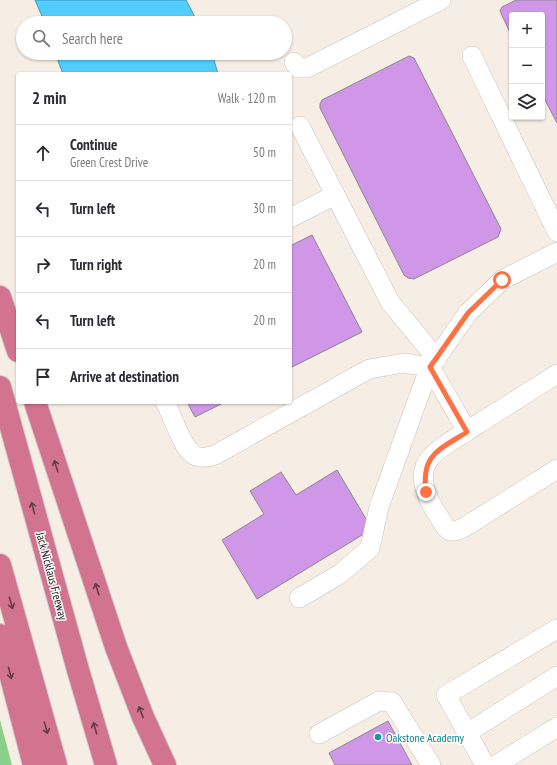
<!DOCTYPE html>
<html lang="en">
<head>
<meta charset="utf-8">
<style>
	:root { --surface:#fff; --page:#f7f7f7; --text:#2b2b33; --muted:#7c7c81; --line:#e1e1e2 }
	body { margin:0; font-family:"PT Sans Narrow",sans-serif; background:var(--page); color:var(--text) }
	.controls { position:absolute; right:12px; top:12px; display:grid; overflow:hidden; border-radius:4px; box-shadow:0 1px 3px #0004 }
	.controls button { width:36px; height:36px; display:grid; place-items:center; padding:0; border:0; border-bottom:1px solid var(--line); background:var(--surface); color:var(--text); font:20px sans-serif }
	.stop { position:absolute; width:12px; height:12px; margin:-9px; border:3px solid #ff7043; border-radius:50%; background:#fff }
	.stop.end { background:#ff7043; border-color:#fff; box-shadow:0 1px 4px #0008 }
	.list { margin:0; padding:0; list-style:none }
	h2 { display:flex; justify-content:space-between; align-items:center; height:52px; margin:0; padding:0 16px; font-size:17px }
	h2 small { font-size:13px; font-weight:400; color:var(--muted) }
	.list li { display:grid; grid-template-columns:26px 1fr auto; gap:12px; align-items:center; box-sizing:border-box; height:56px; padding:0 16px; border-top:1px solid var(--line) }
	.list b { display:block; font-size:15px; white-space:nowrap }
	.list p { margin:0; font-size:13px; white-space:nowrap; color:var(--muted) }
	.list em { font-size:13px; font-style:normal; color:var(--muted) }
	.icon { flex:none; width:22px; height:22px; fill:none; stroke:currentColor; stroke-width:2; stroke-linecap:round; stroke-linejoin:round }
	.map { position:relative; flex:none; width:557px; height:765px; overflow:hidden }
	.search { position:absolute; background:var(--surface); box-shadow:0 1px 3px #0004; left:16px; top:16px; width:276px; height:44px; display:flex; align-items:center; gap:10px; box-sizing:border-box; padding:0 14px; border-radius:22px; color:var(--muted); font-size:15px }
	.panel { position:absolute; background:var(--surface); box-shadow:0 1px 3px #0004; left:16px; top:72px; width:276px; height:332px; border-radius:4px }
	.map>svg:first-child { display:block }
</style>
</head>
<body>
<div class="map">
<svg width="557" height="765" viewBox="0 0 557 765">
	<rect width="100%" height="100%" fill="#f6ede5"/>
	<path fill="#89d18b" d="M0,720l12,45h-12z"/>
	<g fill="#51cdfe" stroke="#4298b9">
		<path d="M35,0h151l12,23h-153z"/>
		<path d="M55,53h157l6,21h-155z"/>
	</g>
	<g fill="#d097e8" stroke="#8c868f">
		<path d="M516,0h41v123l-15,-29v-79h-30v22l-12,-26 2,-4z"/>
		<path d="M409,56l5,2 87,171 -3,8 -84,42 -6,-1 -4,-3 -84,-167v-4l2,-4z"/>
		<path d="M312,235l50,97 -72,36v-122z"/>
		<path d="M187,402h38l-30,15z"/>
		<path d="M337,470l35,59 -115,70 -35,-59 42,-26 -14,-23 31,-19 15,23z"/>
		<path d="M388,721l24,44h-77l-6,-12z"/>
	</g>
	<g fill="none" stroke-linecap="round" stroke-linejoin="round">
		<g stroke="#ccc4bc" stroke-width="20">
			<g id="minor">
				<path d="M472,56l85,176"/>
				<path d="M294,62l4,6h9l134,-68"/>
				<path d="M300,126l90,176 47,57"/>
				<path d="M290,218l45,-23"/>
				<path d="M430,367l37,64 90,-57"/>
				<path d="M165,402c5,10 9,20 13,29 9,19 14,32 37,24l154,-86 35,-6 26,4"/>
				<path d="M467,431c-12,8 -28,16 -37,27 -16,19 0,46 11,62 3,4 5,10 10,11 6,1 12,-3 17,-6l89,-56"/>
				<path d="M299,598l41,-24 30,-26 9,-41 37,-103 14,-37 38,-54 34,-33 55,-28"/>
				<path d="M467,733l90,-57"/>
				<path d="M319,734l60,-33 13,1 39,63"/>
				<path d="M485,765l-39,-70 111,-66"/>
				<path d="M496,765l61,-38"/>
			</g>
		</g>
		<g stroke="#cecdcc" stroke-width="24">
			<g id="highway">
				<path d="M0,297l18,54"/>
				<path d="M0,387l78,283 28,95"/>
				<path d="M35,402l81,245 27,70 22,48"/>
				<path d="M0,565l56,200"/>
				<path d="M0,635l34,130"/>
			</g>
		</g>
		<use href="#minor" stroke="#fff" stroke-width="19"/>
		<use href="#highway" stroke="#d27390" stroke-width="22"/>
	</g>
	<defs><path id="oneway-shaft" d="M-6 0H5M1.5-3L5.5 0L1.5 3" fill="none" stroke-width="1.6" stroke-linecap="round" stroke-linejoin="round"/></defs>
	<g stroke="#663e49">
		<use href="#oneway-shaft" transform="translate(56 466) rotate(-108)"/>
		<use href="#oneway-shaft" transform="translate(33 508) rotate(-105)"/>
		<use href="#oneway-shaft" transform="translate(97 589) rotate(-108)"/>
		<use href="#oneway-shaft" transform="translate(11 603) rotate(74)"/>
		<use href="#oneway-shaft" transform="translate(10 673) rotate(75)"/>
		<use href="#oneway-shaft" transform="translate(141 712) rotate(-111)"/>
		<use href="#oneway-shaft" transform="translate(46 728) rotate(74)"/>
		<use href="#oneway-shaft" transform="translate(95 728) rotate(-106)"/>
	</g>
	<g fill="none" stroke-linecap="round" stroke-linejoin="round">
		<path stroke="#ff7043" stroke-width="5" d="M426,492c-5,-38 13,-42 41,-60l-37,-65 38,-54 34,-33"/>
	</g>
	<circle fill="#0f9aa8" stroke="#fff" stroke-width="1.5" cx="378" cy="737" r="4"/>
	<g text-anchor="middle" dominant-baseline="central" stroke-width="3" stroke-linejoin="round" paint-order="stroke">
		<g font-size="12" fill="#1e1b19" stroke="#fff">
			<text transform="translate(52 576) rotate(75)">Jack Nicklaus Freeway</text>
		</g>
		<g font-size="12" fill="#0d838f" stroke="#fff" text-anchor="start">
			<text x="386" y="737">Oakstone Academy</text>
		</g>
	</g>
</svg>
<div class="controls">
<button>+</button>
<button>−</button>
<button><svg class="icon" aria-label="layers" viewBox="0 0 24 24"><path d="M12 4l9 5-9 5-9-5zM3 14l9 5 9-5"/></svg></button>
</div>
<div class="stop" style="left:502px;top:280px"></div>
<div class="stop end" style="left:426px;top:492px"></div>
<div class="search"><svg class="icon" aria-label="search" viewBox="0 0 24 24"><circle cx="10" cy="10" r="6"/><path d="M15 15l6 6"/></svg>Search here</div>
<section class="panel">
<h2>2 min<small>Walk · 120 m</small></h2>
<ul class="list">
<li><svg class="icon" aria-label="ahead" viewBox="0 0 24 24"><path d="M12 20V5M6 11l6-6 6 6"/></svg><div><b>Continue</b><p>Green Crest Drive</p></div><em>50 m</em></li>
<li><svg class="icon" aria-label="left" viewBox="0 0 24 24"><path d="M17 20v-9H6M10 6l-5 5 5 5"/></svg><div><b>Turn left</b></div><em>30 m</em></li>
<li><svg class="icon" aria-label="right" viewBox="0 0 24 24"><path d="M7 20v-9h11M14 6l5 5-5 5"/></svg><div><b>Turn right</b></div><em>20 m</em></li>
<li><svg class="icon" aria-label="left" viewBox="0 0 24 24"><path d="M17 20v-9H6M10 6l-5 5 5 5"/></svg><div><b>Turn left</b></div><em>20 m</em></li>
<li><svg class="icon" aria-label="arrive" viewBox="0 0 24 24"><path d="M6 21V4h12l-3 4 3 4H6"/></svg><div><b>Arrive at destination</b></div></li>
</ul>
</section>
</div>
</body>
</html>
